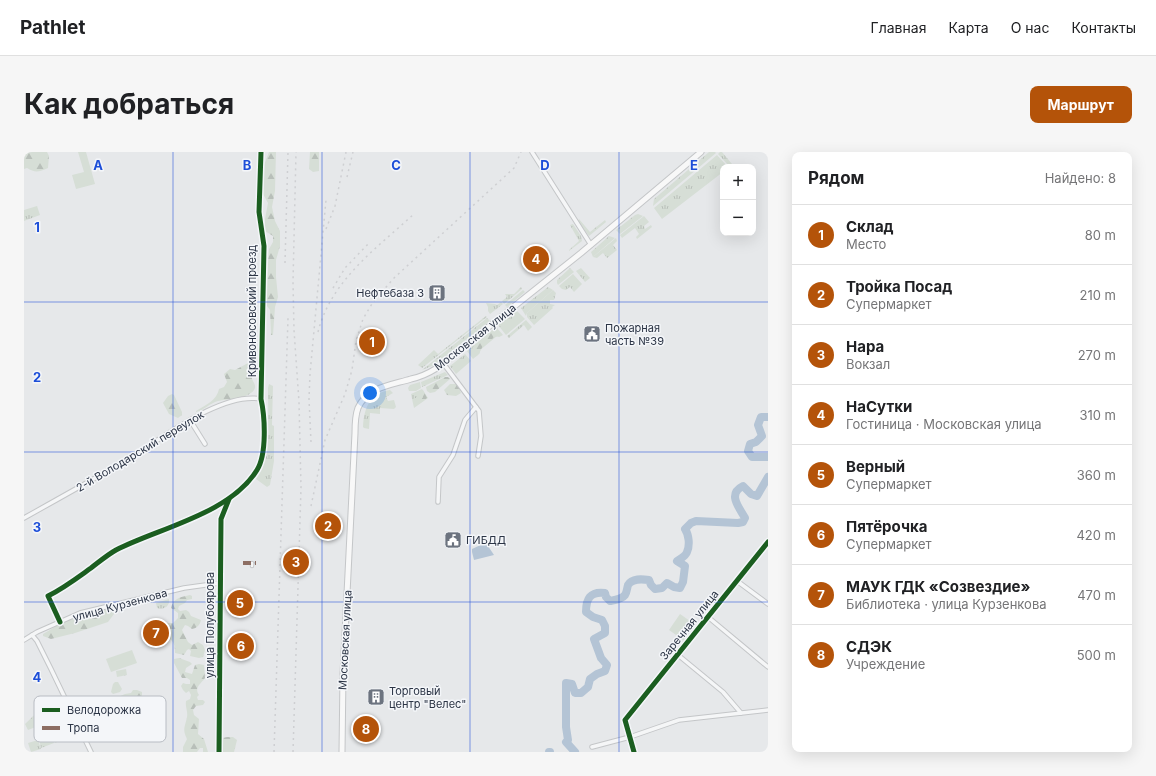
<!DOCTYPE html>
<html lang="ru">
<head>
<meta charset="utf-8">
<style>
	:root { --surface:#fff; --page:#f6f6f6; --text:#202124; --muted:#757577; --line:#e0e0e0; --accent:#b45309 }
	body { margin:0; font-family:Inter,sans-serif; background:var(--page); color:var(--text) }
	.controls { position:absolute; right:12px; top:12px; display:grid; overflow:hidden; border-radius:8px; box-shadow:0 4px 16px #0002 }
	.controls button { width:36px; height:36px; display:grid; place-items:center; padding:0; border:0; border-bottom:1px solid var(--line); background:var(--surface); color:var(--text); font:20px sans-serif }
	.you { position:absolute; left:346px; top:241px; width:14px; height:14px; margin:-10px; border:3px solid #fff; border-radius:50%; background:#1a73e8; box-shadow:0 0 0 6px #1a73e833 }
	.badge { display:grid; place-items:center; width:26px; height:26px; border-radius:50%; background:var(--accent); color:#fff; font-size:13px; font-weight:700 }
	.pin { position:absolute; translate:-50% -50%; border:2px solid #fff; box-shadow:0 1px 4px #0006 }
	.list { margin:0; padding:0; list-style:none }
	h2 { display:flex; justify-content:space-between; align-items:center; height:52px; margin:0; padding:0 16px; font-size:17px }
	h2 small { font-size:13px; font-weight:400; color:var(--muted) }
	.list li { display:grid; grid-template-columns:26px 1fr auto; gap:12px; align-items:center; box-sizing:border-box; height:60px; padding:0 16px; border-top:1px solid var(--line) }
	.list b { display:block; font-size:15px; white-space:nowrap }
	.list p { margin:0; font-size:13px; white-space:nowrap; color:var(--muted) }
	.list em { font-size:13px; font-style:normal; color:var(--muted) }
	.map { position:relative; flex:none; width:744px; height:600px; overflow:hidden; border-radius:8px }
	header { display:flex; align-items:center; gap:24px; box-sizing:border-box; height:56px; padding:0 20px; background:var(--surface); border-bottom:1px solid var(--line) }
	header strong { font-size:19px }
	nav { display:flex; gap:22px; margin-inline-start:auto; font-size:14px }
	.intro { display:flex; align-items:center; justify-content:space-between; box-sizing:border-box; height:96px; padding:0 24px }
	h1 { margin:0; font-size:28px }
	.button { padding:10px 18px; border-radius:8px; background:var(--accent); color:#fff; font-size:14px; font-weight:700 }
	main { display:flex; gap:24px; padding:0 24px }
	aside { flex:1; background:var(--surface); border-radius:8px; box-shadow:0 4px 16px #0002 }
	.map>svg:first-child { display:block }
</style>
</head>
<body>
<header>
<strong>Pathlet</strong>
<nav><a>Главная</a><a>Карта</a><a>О нас</a><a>Контакты</a></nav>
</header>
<div class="intro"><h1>Как добраться</h1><a class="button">Маршрут</a></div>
<main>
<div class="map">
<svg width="744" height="600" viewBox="0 0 744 600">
	<defs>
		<pattern id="grass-tufts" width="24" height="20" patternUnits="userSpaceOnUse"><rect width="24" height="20" fill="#d6ded6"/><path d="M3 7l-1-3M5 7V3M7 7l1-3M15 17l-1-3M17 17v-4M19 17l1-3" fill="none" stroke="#b8bfb9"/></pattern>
		<pattern id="forest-firs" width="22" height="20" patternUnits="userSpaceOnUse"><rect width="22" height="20" fill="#d6ded6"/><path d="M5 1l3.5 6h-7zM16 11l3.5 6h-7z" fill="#b8bfb9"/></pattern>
	</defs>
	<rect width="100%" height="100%" fill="#e6e8ea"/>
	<g fill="url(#grass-tufts)">
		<path d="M685,0h6l1,1 -63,53 1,-7z"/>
		<path d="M696,0h2l10,12 -3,2 -11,-12z"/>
		<path d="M693,3l11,12h-5v5l-61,47 -8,-11z"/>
		<path d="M13,54l3,9 -16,6v-11z"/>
		<path d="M614,62l5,2 -23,18 -4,-4 19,-15z"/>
		<path d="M620,64l5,6 -5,4 1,3 6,-4 1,2 -15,12 -1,-2 3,-3 -4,-6 -13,10 -2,-3z"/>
		<path d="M555,67l11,13 15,-12 1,2 -17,14 -11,-15z"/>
		<path d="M549,72l8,12 1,5 -13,10v-1l10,-9 -9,-16z"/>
		<path d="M585,84l6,2 -22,19 -2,-5z"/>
		<path d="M592,86l1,3 -4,4 4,5 -10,8 -4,-5 -6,5 -4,-1z"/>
		<path d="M546,116l4,4 -16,13 -1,-2v-3z"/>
		<path d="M557,116l9,10 -5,4 -9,-11z"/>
		<path d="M549,122l9,10 -8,8 -4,-5 -4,3 -4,-1 -3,-3z"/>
		<path d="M497,135l1,2 -18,15 -2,-3 5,-4 -2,-3h9z"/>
		<path d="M524,135l5,3 -26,23 -1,3 -5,-8z"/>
		<path d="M499,138l2,2 -18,15 -2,-2z"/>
		<path d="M529,138l3,3 -2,7h-4v4l5,1 -3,2 1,1 -19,17 -7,-8v-4z"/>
		<path d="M477,150l2,2 -13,10 -2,-3v-4l-2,-4 9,1 2,1z"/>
		<path d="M493,159l8,8 -19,16 -8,-10z"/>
		<path d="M462,164l1,1 -65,51 -4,-3 16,-15 4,4z"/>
		<path d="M463,166l3,3 -51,40 -7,5 -10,4z"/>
		<path d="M502,168l6,7 -4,4 -4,-6 -15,13 -2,-2z"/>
		<path d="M472,175l7,8 -4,2 -2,-1 -18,15 1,2 -7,6 -6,-8z"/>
		<path d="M441,202l6,7 -15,13 -6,-8z"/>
		<path d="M421,220l3,3 -26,12 -1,-5z"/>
		<path d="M396,230l1,6 -5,3h-7l-1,-3 2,-3z"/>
		<path d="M245,232l4,2 -1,39 2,1v35l-4,24 -3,2 -11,-8c15,-20 12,-67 12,-91z"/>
		<path d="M398,237l6,9 -14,10 -3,-14z"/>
		<path d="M366,238l3,3 -7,4 2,4 6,-1 2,7 -2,2 -14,-1v6l-10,-1 -1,16 -5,-1 -1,-1c1,-18 6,-34 27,-37z"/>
		<path d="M145,447c1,8 -6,11 -12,9l-1,-5z"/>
		<path d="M667,470l6,4 -11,16 -6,-4z"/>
		<path d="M102,517l1,6 -10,2 -1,-6z"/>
		<path d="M30,544l2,2 -2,2 10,16 -36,14 -3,-6z"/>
		<path d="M37,579l3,8 -9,4 -3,-9z"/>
		<path d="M27,583l3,8 -13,5 -2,-8z"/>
		<path d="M14,588l3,9 -10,3 -3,-9z"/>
	</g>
	<g fill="url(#forest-firs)">
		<path d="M3,0h20l2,4 -1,12c-9,4 -13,5 -21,0l-3,1v-16z"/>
		<path d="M245,0h7l-1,39 -3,16 3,14 5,10v15l-4,14v17l2,20 -3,10 -2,28h-2l-1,-25 -3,-4 -1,-11 3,-46 4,-7v-6l-8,-5v-12l3,-16 -5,-9 1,-29z"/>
		<path d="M286,0h9v19l-6,1 -4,-3z"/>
		<path d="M472,177l6,5 -1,2 -7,1c-3,4 -8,6 -11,9 -3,4 -3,9 -8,11l-4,-3 2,-7 18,-16z"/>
		<path d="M226,210h5c3,9 -1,8 -3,14 -1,5 4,7 3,12 -4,11 -28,11 -37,13 -8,2 -15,10 -22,11v-1c10,-6 21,-11 23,-22l5,-2 3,-5 -3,-8 6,-5 5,1z"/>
		<path d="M421,225h3l2,2 -15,13 -5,1 -3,-2 -1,-4z"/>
		<path d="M426,232h6l3,4 2,5 -5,3 -9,-1 -3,-5z"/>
		<path d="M396,238h3l4,8 -8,6h-3l-3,-4 1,-2h2l1,3h3l3,-4z"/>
		<path d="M148,242l2,1 8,17v3l-4,3 -9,-4 -6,-11 5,-7z"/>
		<path d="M166,443l2,1v3l-5,1 -2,3 -6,3 -1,3 2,2 6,-1 3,2 2,4 10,4c-1,5 -4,8 -9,9l-4,-3 -3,-1 -3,5 6,12 4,3 6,-3 5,3 2,5 -2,7 -4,1 -9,-2 1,-5 -2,-2 -2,1 -3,5 -9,-2c0,-8 -1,-13 -9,-16l-2,-6v-5l4,-3h5l5,-5v-5l-7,-5c2,-10 10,-11 19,-13z"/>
		<path d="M86,457l4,5 -6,8 -33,11 -24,6 -8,-3v-2l22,-13 19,-5c10,6 13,1 20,-6z"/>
		<path d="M155,506l11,4 2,2 -6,4 -1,4 7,2 3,-9 4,-1 5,1 1,13c-4,6 -11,9 -6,17l-2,2 1,3h5l2,2 -2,3 -7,1 -3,4 1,5 5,4 -1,15 6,5 4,13h-5v-4h-3l-3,4h-14v-5l4,-8c-5,-10 -2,-12 0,-22 1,-5 -2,-11 -1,-16l4,-2 1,-4 -2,-4 -3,2 -3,-3 -2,-4 2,-3 3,1h4v-4l-3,-2h-5l-8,-15v-4z"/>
		<path d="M91,530h3l4,7 -2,3 -7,2 -2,-2 2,-8z"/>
		<path d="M109,538h4l5,2v7l-2,3 -21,-2 -1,-1v-2l7,-3 6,-1z"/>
		<path d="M203,585h6l4,3 -3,12h-14l2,-14z"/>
	</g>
	<g fill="#d6ded6">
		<path d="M54,0h8l9,32 -19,5 -4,-14 12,-3z"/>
		<path d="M656,462l10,7 -11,16 -10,-7z"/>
		<path d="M108,498l5,13 -26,9 -5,-13z"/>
	</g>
	<path fill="#b4c4d5" d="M461,391l3,3 6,9 -20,5 -2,-8v-3z"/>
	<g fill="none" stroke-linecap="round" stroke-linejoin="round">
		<g stroke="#b4c4d5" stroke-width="8">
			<path d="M744,265h-7l-3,8 4,11 -6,6 -6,2 -2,7 4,6h16"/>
			<path d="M525,600h1"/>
			<path d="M551,600l-9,-10 2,-2 -2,-13v-44l6,1 3,9h6l7,-6 2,-8 7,-5 8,-3 2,-6 -6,-7 -7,-19 11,-6v-7l-3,-6 -9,-3 -7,-5c0,-13 4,-21 19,-19l1,4 4,4c5,-1 12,-2 15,-6 2,-3 2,-7 3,-10 4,-7 14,-6 21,-5l2,5 4,4 7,-1 5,-5 7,4 6,1 3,-6 2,-16 -8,-5c3,-2 9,-5 10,-9 3,-7 2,-17 -2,-23l6,-6 5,-2 42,2 5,-1 2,-4c-6,-11 -18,-24 -2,-32l8,8 6,2 11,-19"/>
		</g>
		<path stroke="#c1c4c9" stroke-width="2.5" stroke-dasharray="2.5 1" stroke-linecap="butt" d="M219,411h13"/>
		<g stroke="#c4c6c8" stroke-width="4.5">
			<path id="pedestrian" d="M228,414v-3"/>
		</g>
		<g stroke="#c4c6c8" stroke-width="5.5">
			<g id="minor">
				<path d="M508,0l59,93"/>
				<path d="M419,211l36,48 2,25 -3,20"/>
				<path d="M166,268l15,24"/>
				<path d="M414,350l1,-25 14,-22 12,-35 11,-13"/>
				<path d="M0,366c34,-19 68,-38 101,-57 34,-20 96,-70 136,-62"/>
				<path d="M713,429l31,23"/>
				<path d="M684,465l60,50"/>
				<path d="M36,470l-12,-26c16,-8 29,-18 43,-28 8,-6 16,-13 25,-18 43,-22 114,-36 141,-80 10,-16 8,-53 4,-71l3,-153 -5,-34 2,-60"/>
				<path d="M8,483l5,6 14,28 40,83"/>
				<path d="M0,488l13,-8 43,-19 104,-25 36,-5"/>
				<path d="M654,503l45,37 18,21"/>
				<path d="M568,595l38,-10 49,-17 89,-10"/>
				<path d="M195,600l2,-233 8,-20"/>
				<path d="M610,600l-9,-32 143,-178"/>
			</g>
		</g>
		<g stroke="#c4c6c8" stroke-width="7">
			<path id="secondary" d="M318,600l1,-78 12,-241c0,-8 0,-17 3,-25 9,-21 34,-23 53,-29 10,-2 18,-6 26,-11l144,-115 120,-101"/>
		</g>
		<use href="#pedestrian" stroke="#f5f6f7" stroke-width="2.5"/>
		<use href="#minor" stroke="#f5f6f7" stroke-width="3.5"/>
		<use href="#secondary" stroke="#f8f8f8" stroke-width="5"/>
		<g stroke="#cecfd2" stroke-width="1.5" stroke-dasharray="2 4" stroke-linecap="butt">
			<path d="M323,25l6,-25"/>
			<path d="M302,77l9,-23 11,-54"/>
			<path d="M261,111l3,-111"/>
			<path d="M309,136l12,-20 24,-25"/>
			<path d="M294,180c13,-52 59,-84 97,-119"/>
			<path d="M287,290l-2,-43 1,-25 16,-174"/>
			<path d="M287,354l14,-66 20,-46 7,-24 4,-29 7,-22 10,-17 21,-24 120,-110 7,-16"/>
			<path d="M250,600l14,-434"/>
			<path d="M269,600l8,-264 -2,-86 -5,-72 -1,-48 3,-130"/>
		</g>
		<path stroke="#8d6e63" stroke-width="4" stroke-dasharray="8 4" stroke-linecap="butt" d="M219,411h13"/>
		<g stroke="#f4f6f9" stroke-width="8">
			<g id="cycleway">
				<path d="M36,470l-12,-26c16,-8 29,-18 43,-28 8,-6 16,-13 25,-18 43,-22 114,-36 141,-80 10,-16 8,-53 4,-71l3,-153 -5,-34 2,-60"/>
				<path d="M195,600l2,-233 8,-20"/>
				<path d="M610,600l-9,-32 143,-178"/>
			</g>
		</g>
		<use href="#cycleway" stroke="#1b5e20" stroke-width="5"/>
	</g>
	<path fill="none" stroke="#1d4ed8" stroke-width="1" stroke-opacity="0.55" d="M149,0v600M298,0v600M446,0v600M595,0v600M0,150h744M0,300h744M0,450h744"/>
	<defs>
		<g id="building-square" transform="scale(0.9)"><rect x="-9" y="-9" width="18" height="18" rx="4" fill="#6c737f" stroke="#f4f6f9"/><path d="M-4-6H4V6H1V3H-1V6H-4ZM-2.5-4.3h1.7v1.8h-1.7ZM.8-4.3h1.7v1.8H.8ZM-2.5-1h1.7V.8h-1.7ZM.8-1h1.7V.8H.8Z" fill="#fff"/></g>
		<g id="civic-square" transform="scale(0.9)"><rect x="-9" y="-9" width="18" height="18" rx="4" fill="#6c737f" stroke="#f4f6f9"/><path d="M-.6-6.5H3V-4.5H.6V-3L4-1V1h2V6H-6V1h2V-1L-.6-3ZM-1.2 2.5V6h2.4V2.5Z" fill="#fff"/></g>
	</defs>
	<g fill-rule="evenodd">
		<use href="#building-square" x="413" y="141"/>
		<use href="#civic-square" x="568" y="182"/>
		<use href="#civic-square" x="429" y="388"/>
		<use href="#building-square" x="352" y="545"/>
	</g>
	<g text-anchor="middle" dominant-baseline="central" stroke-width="3" stroke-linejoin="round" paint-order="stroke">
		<g font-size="11" fill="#2b3445" stroke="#f4f6f9" text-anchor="start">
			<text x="400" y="141" text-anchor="end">Нефтебаза 3</text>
			<text x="581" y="176">Пожарная<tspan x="581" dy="13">часть №39</tspan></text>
			<text x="442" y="388">ГИБДД</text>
			<text x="365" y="539">Торговый<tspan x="365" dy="13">центр "Велес"</tspan></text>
		</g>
		<g font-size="11" fill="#2b3445" stroke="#f4f6f9">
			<text transform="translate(228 159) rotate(-90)">Кривоносовский проезд</text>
			<text transform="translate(451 185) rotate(-38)">Московская улица</text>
			<text transform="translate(116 299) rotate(-31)">2-й Володарский переулок</text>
			<text transform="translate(96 453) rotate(-15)">улица Курзенкова</text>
			<text transform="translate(186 473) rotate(-90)">улица Полубоярова</text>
			<text transform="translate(665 473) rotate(-51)">Заречная улица</text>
			<text transform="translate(321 488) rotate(-87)">Московская улица</text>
		</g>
	</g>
	<rect x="10" y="544" width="132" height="46" rx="6" fill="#f4f6f9" stroke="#b8bcc3" stroke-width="1"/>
	<rect x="18" y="556" width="18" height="4" fill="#1b5e20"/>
	<rect x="18" y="574" width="18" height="4" fill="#8d6e63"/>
	<g font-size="11" fill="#2b3445">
		<text x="43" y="562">Велодорожка</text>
		<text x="43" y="580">Тропа</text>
	</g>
	<g font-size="13" text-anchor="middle" font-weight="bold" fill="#1d4ed8" stroke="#f4f6f9" stroke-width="3" stroke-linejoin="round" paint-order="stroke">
		<text x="74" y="18">A</text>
		<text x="223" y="18">B</text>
		<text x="372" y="18">C</text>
		<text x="521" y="18">D</text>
		<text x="670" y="18">E</text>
		<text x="13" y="80">1</text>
		<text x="13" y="230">2</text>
		<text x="13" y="380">3</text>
		<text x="13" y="530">4</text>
	</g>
</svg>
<div class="controls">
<button>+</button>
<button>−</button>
</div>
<div class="you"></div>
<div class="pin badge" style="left:348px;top:190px">1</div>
<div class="pin badge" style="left:304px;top:374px">2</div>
<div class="pin badge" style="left:272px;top:410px">3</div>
<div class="pin badge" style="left:512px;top:107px">4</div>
<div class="pin badge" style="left:216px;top:451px">5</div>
<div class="pin badge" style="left:217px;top:494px">6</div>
<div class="pin badge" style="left:132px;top:481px">7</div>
<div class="pin badge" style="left:342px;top:577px">8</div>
</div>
<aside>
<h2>Рядом<small>Найдено: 8</small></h2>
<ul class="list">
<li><span class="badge">1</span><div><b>Склад</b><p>Место</p></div><em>80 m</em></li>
<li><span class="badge">2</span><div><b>Тройка Посад</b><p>Супермаркет</p></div><em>210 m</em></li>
<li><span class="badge">3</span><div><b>Нара</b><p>Вокзал</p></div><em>270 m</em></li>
<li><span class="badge">4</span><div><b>НаСутки</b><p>Гостиница · Московская улица</p></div><em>310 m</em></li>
<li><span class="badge">5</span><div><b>Верный</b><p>Супермаркет</p></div><em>360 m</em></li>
<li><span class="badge">6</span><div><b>Пятёрочка</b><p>Супермаркет</p></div><em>420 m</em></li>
<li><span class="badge">7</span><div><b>МАУК ГДК «Созвездие»</b><p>Библиотека · улица Курзенкова</p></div><em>470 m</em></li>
<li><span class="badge">8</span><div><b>СДЭК</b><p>Учреждение</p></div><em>500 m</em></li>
</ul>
</aside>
</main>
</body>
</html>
